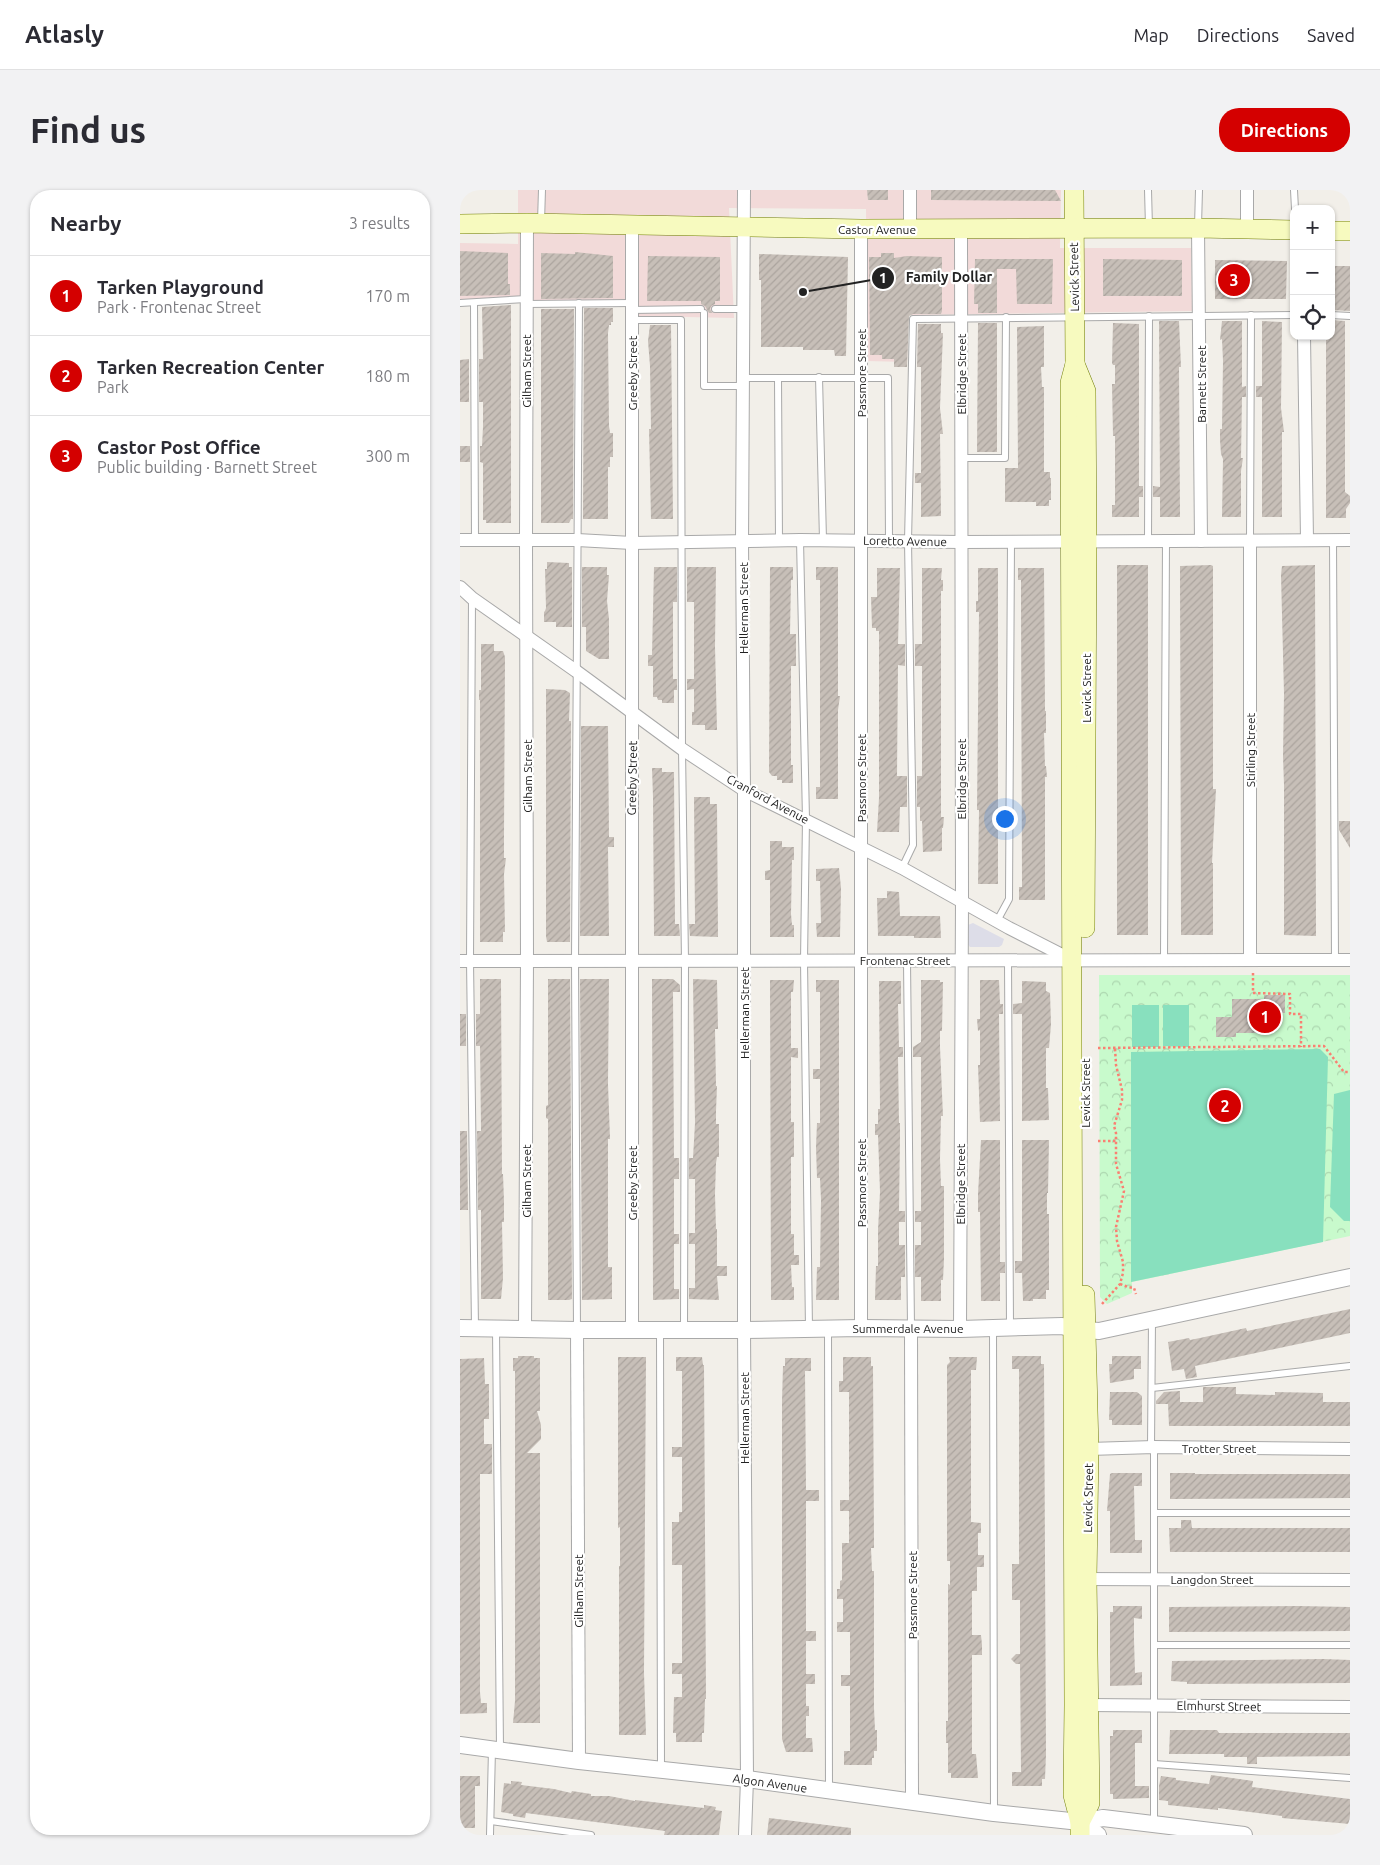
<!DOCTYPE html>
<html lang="en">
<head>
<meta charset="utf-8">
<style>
	:root { --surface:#fff; --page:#f2f2f3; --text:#2b2b33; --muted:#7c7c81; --line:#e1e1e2; --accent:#d40000 }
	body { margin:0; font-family:Ubuntu,sans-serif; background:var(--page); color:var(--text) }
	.controls { position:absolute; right:15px; top:15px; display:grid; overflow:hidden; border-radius:10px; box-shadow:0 1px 4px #0004 }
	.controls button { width:45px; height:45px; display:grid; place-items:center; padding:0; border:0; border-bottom:1px solid var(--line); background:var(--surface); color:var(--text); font:25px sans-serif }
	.you { position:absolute; left:544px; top:628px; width:18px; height:18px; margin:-12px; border:4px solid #fff; border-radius:50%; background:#1a73e8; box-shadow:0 0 0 8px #1a73e833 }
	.badge { display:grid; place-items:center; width:32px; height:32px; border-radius:50%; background:var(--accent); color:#fff; font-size:16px; font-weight:700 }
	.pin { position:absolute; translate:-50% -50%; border:2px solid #fff; box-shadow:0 1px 5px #0006 }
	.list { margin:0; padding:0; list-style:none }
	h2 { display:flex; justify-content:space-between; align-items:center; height:65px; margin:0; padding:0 20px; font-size:21px }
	h2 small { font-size:16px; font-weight:400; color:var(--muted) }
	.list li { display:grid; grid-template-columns:32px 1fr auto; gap:15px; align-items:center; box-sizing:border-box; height:80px; padding:0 20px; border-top:1px solid var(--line) }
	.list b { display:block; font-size:19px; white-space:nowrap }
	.list p { margin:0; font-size:16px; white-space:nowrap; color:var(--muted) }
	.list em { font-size:16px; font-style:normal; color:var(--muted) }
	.icon { flex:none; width:28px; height:28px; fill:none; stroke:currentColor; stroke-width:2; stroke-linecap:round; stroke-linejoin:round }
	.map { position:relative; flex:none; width:890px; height:1645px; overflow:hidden; border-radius:20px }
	header { display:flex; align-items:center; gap:30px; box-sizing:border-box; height:70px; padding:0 25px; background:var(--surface); border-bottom:1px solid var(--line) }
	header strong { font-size:24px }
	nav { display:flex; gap:28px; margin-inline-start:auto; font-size:18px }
	.intro { display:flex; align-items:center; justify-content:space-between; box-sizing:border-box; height:120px; padding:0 30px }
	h1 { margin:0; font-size:35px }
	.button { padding:12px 22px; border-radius:20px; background:var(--accent); color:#fff; font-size:18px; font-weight:700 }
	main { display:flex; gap:30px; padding:0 30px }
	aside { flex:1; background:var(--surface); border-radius:20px; box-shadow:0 1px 4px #0004 }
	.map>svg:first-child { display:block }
</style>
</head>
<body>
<header>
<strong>Atlasly</strong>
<nav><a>Map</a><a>Directions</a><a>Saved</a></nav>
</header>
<div class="intro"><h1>Find us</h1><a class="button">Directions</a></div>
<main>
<aside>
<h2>Nearby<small>3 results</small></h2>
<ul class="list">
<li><span class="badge">1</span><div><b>Tarken Playground</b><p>Park · Frontenac Street</p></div><em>170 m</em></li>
<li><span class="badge">2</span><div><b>Tarken Recreation Center</b><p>Park</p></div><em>180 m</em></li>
<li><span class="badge">3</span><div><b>Castor Post Office</b><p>Public building · Barnett Street</p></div><em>300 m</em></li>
</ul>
</aside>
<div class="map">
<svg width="890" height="1645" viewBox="0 0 890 1645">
	<defs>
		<pattern id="park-crowns" width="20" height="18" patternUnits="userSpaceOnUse" patternTransform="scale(1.25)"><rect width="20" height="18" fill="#c8facc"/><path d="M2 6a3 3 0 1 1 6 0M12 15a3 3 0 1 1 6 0" fill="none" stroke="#acd6af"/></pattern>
		<pattern id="building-hatch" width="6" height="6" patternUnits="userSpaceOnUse" patternTransform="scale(1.25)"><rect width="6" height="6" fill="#c7bfb8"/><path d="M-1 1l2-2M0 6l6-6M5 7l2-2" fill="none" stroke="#aba49e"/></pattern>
	</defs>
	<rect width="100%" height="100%" fill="#f2efe9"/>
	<path fill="#f2dad9" d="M58,0h543l-1,58h131l1,63 -284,4 -1,47 -40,-1 -1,-152 -137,-1 5,110 -95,-2v-16h-179v-57l58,1z"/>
	<path fill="url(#park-crowns)" d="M639,785h251v261l-218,46v11l-25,11 -7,-7z"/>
	<g fill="#88e0be">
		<rect x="672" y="815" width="27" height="42"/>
		<path d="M703,815h26v42l-26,-1z"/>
		<path d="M860,859l8,8 -5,185 -192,40v-230z"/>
		<path d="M890,900v131h-6l-14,-14 4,-113z"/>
	</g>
	<path fill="#dddde8" d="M513,733l31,16 -2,6 -3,2h-29l-4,-5 2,-17z"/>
	<g fill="url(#building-hatch)">
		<path d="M407,0h21v10h-20z"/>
		<path d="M471,0h124l6,11 -130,-1z"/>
		<path d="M0,61l48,2v31h2v11l-50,1z"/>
		<path d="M115,62l38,4v42l-72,1v-46l34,1z"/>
		<path d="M421,63h13v5l13,-2 35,1v54l-1,3h-28l-4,2 -2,51h-13v-8h-12v-4h-12l-1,-98h12z"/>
		<path d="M299,64l89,3 -2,99h-11l-1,-6h-31v-3h-42v-67h-2z"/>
		<path d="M188,66l72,1v44h-5v3l-4,2 -1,3 2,4h-3l-4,-7 -4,-2v-3h-54z"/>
		<path d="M515,69h78l-1,45h-35l-1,-35h-19v44h-19v-9h-4z"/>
		<path d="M643,69l79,1v36h-79z"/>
		<path d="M755,70l72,1 -1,38h-71z"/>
		<path d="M871,76h19v45l-19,-1z"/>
		<path d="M51,115v218h-25v-3h-3v-57l-3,-1v-16h2l1,-19v-25h-4v-43h4l-1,-52z"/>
		<path d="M124,118h29v14h-2v3h-2l-1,8 1,93 1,7h3v24h-3v10h-2v52h-25z"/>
		<path d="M81,119h33l-1,210h-2l-2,4h-28z"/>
		<path d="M871,130l14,1v171l5,4v7l-4,6v9h-20v-182h5z"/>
		<path d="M699,131h20l2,46h-2l1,150h-20v-20h-7v-11l7,1z"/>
		<path d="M762,131h20v66l4,-1v11h-4l-1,61h2l-2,13v46h-19l1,-58 -2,-5 -1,-14v-11h2l1,-68 -1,-22 -2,1z"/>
		<path d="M802,131l20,1 -1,86 3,24h-2v85h-20v-120h-6v-11h6z"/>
		<path d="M518,133h19v129h-20z"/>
		<path d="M653,133l26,1v162h4v11h-4v20h-27v-12h3v-69h-2l-1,-52h3v-19h-2l-1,-2z"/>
		<path d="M458,134h23v9h2l-3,75 3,26h-3l1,82 -20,1v-34h-6v-10h6v-106h-4z"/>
		<path d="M190,135h21l2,194h-22l-2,-90h2l-1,-63 -2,-25z"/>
		<path d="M584,136v41h-3l1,20h2v85h6v6h1v22h-2v6h-13v-4h-31v-34h13l-1,-141z"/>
		<path d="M9,169v43h-9v-42z"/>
		<rect x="0" y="256" width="10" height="16"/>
		<path d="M87,372l22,1v4h3v60h-16v-5h-12v-10l1,-1 1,-3 -1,-39h2z"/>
		<rect x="657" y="375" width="31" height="370"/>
		<path d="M751,375l2,1v223h3l-4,74h1v72h-32l-1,-369z"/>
		<path d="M855,375l1,371 -32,-1v-150l-1,-29 1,-62 -3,-119 1,-9z"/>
		<path d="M122,377h25v8h2l-2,26 2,18v40h-10l-13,-8v-24h-4z"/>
		<path d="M194,377h23v35h-4v77h4v11h-3v13h-12v-3h-4l-1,-3h-4v-31h-5v-11h4z"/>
		<path d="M227,377h29l-1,79 2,84h-12v-5h-13v-13h2v-23l-7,1v-11h7v-77h-7z"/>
		<path d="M310,377h23v13h-2l-1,54h6v32h-5v99h2v18h-11v-3h-5v-4h-5l-3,-4z"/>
		<path d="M356,377h22v129h2l-2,14v89h-22v-12h4v-207h-4z"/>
		<path d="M417,378h23l-2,76h7v22l-7,-1 -1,111h10v31h-7l-1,25h-22l2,-34v-167h-3v-3h-4l-1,-31h6z"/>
		<path d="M462,378h20l-1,12h2v11h-2v226h3l-1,11h-1v23l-19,1 -1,-31h-2v-14h-3v-31h5v-110h-7v-22h7z"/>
		<path d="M518,378h20v316h-20l1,-74h-2l2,-198h-3v-11h2z"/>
		<path d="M558,378h26l1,143h1v22h-2l1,33h1l1,11h-2v123h-26v-13h3l-1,-286v-21h-3z"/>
		<path d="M21,454h13v7h9l2,6 -1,178v23h2l-2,16 1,58h-2v10h-23v-242h-1v-10h2z"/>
		<path d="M86,499l19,1 5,3 -1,28h2l-1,221h-23l-1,-6z"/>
		<path d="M121,536h27l1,111h5v10h-6l1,89h-29z"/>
		<path d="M192,578h10v4h12l1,152h4l1,12h-26l-1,-139z"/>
		<path d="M234,607h16v7h7l1,133 -28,-1 -1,-12h6z"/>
		<path d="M879,631h11v27l-11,-18z"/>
		<path d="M310,651h12v6h12v13h-2l-1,54 1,11h2v12h-24v-57h-5v-9l5,-1z"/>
		<path d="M379,678l2,20 -1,49h-23l-1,-14h5l-1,-42h-4v-12z"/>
		<path d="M427,701l12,1 1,24h40l1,22h-27v-2h-36l-1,-38h10z"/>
		<path d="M20,789h21v3l1,192h1l1,27v21h-2l1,56 -2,21h-20v-89h-3l-1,-79h4l-1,-85h-4v-32h4z"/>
		<path d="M88,789h22l2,320 -3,1h-21v-181l-2,-1v-12l2,-1z"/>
		<path d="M120,789h29l-1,105 2,55h-2v128h4v32l-30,1z"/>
		<path d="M192,789h21l7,6v7h-7l1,166h5v21h-5v55h5v10h-5v45h5v10l-26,1z"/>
		<path d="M233,789l24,1 1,49h-3l1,57h1l-1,25v13h3v33h-2l-1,6 -1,31 1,35h1v37h10v10h-10l2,24 -30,-1v-11h6v-44h-6v-11h6v-54h-6v-21h4l2,-35z"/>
		<path d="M310,790h24l-1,12h-2v56h7v10l-7,-1v65h3v35h-3v77h3v21h5v10h-8l1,22h2v13h-23z"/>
		<path d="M356,790h23v320h-23l1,-33h3l1,-67 -1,-22h-3l-1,-31 1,-24h3v-44h-7v-10h7v-77h-4z"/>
		<path d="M461,790h19v2h3l-1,49h-2v16l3,69h-2l-1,43 1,27h3v73l-1,21h-2v21h-20v-24h-6v-32h6v-23h-6v-11h6v-154h-8v-10l8,-5z"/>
		<path d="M520,790h19l1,24h3v10h-4l1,107 -20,1 -2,-57h2v-35l-2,1 -1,-12h3z"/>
		<path d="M419,791h22v23h-3l1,43h4v10h-5l1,66h1v13l-1,75h6v11h-6v23h6v32h-4v23h-26l1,-34h2v-36l2,-38 -2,-57h-3v-11h3v-15h2z"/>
		<path d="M562,791l24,1v9l4,2 1,31 -2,24h-3v40h2l1,32 -27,1v-107h-9v-10l9,-1z"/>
		<path d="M804,805h21v18h-19l1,20h-31v4h-20v-20h16v-18h32z"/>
		<rect x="0" y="824" width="6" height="32"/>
		<path d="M0,941h7l1,79h-8z"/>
		<path d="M521,950h19v122h5v11h-5v28h-19l-1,-89h-2v-18z"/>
		<path d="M562,950h27l-1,53h-1v21h2v76h-3v9h-13v2h-10l-1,-28h-7v-12h7z"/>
		<path d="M890,1119v24l-155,33 2,11 -11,2 -2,-10 -12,2 -4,-29 21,-4 1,2 10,-2 46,-10 1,3z"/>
		<path d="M58,1166h16v2h6v53h-3l4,14v14l-14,14h13v270h-27l2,-22v-330h-2v-13h5z"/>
		<path d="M552,1166h29v8h3l2,390 -1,25h-3v7h-30v-14h9l-1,-108h-4l-5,-5 5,-5h4v-54h-8v-36h7v-195h-7z"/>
		<path d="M652,1166h29v13h-7v10l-24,4 -1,-19h3z"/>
		<path d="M158,1167h28l-2,316 2,62h-27v-169h1v-39l-2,1z"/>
		<path d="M216,1167h26l1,8h1l2,334h-1l-1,34h-2v9h-26v-9h-3l1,-36h8v-23h-10v-11h10v-98h-10v-43h7v-10h3v-55h-10v-10h10v-76h-6z"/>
		<path d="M383,1167h28v9h2l1,174v8h-3l1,23h2v137l1,22h2v21h-3v7h-2v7h-28v-14h6v-65h-9v-11h9v-43h-13v-10h6v-23h-6v-10h3v-8l2,-1v-37h7v-32h-9v-11h9v-108h-10v-11h4z"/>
		<path d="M489,1167h28l-1,13h-5v152l10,1v10h-3v22h6v12h-7v24h-5v44h9l1,10v10h-10v99h4l2,24h-27v-5h-3v-30h-2v-22h2v-137l2,1v-24h-3v-196l3,-3z"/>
		<path d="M24,1168l1,26h4v35h-5v25h8v30h-12v218l1,11h6v10l-27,1v-355z"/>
		<path d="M325,1168h26v13h-6l1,119h13v11h-13v130h10v10h-10v33h9v10h-9v22h3v10h-3v22h6l1,14h-27l-4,-13v-338l1,-35h2z"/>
		<path d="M743,1197h33v7l39,1v-3l48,1v9h27v24h-181l-1,-22h-12v-3l8,-9 16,-1v11h23z"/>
		<path d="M650,1202h27l5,4v29h-30v-5h-3z"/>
		<path d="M652,1283h30v13h-8l1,54h7v13h-32v-42h-3l3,-37z"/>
		<path d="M710,1283h25v1h155v24l-180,1z"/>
		<path d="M721,1330h10l1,8h158v24h-180l-1,-24h12z"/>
		<path d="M653,1416h29v13l-8,-1v22l1,33 7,-1v13l-32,1v-74h3z"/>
		<path d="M838,1416l52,1v24l-181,1v-25z"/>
		<path d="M863,1469l27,1v23l-163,1v-2l-16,-1 1,-20z"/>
		<path d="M653,1540h29v13h-7v43h14v12l-36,1v-5h-3v-58h3z"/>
		<path d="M710,1540h47l2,3h131v23l-93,1v7h-10v-7h-23v-3h-55z"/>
		<path d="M751,1585l42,6 -1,6 98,12v25l-68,-6v-2l-64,-8v2l-50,-5v-4l-9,-1v-14l2,-10 15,2v2l33,4z"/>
		<path d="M0,1586h20v10h-5v42h-15z"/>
		<path d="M51,1591l11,1 -1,3 33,4 17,4 1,-2 19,3v2h18l26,5v-1l69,8v-3l12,2 -1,3 7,1 -3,24h-55l1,-4 -139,-18 -1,5 -12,-2v-2l-12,-2 3,-29 7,1z"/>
		<path d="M309,1628l82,10v7h-84z"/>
	</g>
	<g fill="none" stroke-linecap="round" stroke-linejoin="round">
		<g stroke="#a9a9a9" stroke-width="8">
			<g id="service">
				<path d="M688,0l1,37"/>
				<path d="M834,0l1,19"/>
				<path d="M81,32l1,-32"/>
				<path d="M738,36l1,-36"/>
				<path d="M0,113l66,-4"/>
				<path d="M14,113l1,237"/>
				<path d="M66,114l105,-1"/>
				<path d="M255,119h29"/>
				<path d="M171,120l70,-1"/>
				<path d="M244,123v73h39"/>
				<path d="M871,125l19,1"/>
				<path d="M171,130h50l1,429 3,212 -1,368"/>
				<path d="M359,187l4,163"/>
				<path d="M283,188h145l1,162"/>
				<path d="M318,188l1,163"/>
				<path d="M500,268h45l1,-141"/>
				<path d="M340,350l6,279 -2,142 5,368"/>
				<path d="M790,350l1,-225"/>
				<path d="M873,350l2,420"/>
				<path d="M688,351l1,-225"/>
				<path d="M12,408l-2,363 5,366"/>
				<path d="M442,678l11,-23 -5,-304 5,-222 381,-4"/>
				<path d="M537,731l12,-22 2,-358"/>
				<path d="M548,770l2,366"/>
				<path d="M704,770l2,-420"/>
				<path d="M447,771l4,366"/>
				<path d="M36,1139l4,420"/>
				<path d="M533,1139l1,483"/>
				<path d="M117,1140l-2,-369 4,-658"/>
				<path d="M368,1140l1,460"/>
				<path d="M200,1141l1,438"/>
				<path d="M692,1198l198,-22"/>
				<path d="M691,1257l1,-127"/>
				<path d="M694,1257v377"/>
				<path d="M694,1323h196"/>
				<path d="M694,1455h196"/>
				<path d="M694,1574l196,14"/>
				<path d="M31,1631l100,14"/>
				<path d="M30,1645l2,-86"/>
			</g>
		</g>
		<g stroke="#a9a9a9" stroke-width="14">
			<g id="minor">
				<path d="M284,0l-2,352 2,248v540l3,449 -2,56"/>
				<path d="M787,0v40"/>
				<path d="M172,36v1104"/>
				<path d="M738,38l3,313"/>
				<path d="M450,39v-39"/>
				<path d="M844,146l3,204"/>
				<path d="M0,350h117l55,3 168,-3 161,2 389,-2"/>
				<path d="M790,350v420"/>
				<path d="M0,397l12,11 104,73 106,78 62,41 158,78 107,60 61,31"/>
				<path d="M0,771l890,-1"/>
				<path d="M401,1138v-1099"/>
				<path d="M65,1139l2,-368 -1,-422 1,-316"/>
				<path d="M451,1139l1,473"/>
				<path d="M500,1139l2,-428 -1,-672"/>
				<path d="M117,1140l2,431"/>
				<path d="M629,1259l65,-2 196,2"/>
				<path d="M620,1389l270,1"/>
				<path d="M628,1515l262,2"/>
			</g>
		</g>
		<g stroke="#a9a9a9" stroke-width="18">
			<g id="tertiary">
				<path d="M0,1138l117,2h167l117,-2 99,1 102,-3 11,3 26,2 251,-54"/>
				<path d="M0,1555l119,16 168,18 247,34 86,9 23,-4 141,17"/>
				<path d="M620,1632l18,13"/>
			</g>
		</g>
		<g stroke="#707d05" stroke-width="20">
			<g id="secondary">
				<path d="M614,0l1,174 -5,19 4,1322 -1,90 7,27v13"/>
				<path d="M0,34l67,-1 334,6 337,-1 96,2"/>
				<path d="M871,41h19"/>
				<path d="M615,174l11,27 1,150 -2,387"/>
				<path d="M620,1632l10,-19 -3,-224 2,-130 -4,-154"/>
			</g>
		</g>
		<g stroke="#fa8072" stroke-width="2.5" stroke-dasharray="2.5 2.5" stroke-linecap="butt">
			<path d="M793,783v20l37,1v20h11v33"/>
			<path d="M638,858l226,-2 20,26h6"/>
			<path d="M638,951h18"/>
			<path d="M660,1094l8,3 6,1 2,6"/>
			<path d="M642,1114l18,-20 3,-11v-11l-6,-21 -1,-14 8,-36 -8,-27v-31l-2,-7 8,-26v-10l-6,-25 -1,-17"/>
		</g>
		<use href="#service" stroke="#fff" stroke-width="6"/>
		<use href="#minor" stroke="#fff" stroke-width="12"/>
		<use href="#tertiary" stroke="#fff" stroke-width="16"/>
		<use href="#secondary" stroke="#f7fabf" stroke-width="19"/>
	</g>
	<g text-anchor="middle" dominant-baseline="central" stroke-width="4.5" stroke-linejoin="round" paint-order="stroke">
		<g font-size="12" fill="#222" stroke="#fff">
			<text x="417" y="39">Castor Avenue</text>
			<text transform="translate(614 87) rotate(-91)">Levick Street</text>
			<text transform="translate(66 181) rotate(-90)">Gilham Street</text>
			<text transform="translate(172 183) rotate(-90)">Greeby Street</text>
			<text transform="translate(401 183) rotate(-90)">Passmore Street</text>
			<text transform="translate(501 184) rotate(-90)">Elbridge Street</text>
			<text transform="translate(741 194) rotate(-90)">Barnett Street</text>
			<text transform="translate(445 351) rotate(1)">Loretto Avenue</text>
			<text transform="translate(283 418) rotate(-90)">Hellerman Street</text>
			<text transform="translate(626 498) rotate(-90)">Levick Street</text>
			<text transform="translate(790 560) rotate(-90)">Stirling Street</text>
			<text transform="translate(67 586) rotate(-90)">Gilham Street</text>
			<text transform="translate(172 588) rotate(-89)">Greeby Street</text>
			<text transform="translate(401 588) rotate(-90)">Passmore Street</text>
			<text transform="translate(501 589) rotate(-90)">Elbridge Street</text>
			<text transform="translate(308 609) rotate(28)">Cranford Avenue</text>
			<text x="445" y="770">Frontenac Street</text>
			<text transform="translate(284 823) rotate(-90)">Hellerman Street</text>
			<text transform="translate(625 903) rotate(-90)">Levick Street</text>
			<text transform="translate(66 991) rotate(-90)">Gilham Street</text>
			<text transform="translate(172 993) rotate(-90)">Greeby Street</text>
			<text transform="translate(401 993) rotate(-90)">Passmore Street</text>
			<text transform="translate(500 994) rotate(-90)">Elbridge Street</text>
			<text x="448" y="1138">Summerdale Avenue</text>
			<text transform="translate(284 1228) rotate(-90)">Hellerman Street</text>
			<text x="759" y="1258">Trotter Street</text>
			<text transform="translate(628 1308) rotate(-89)">Levick Street</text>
			<text x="752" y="1389">Langdon Street</text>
			<text transform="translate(118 1401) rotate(-90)">Gilham Street</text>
			<text transform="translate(452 1405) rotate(-90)">Passmore Street</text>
			<text transform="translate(759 1516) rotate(1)">Elmhurst Street</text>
			<text transform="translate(310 1593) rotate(8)">Algon Avenue</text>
		</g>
	</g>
	<path fill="none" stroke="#222" stroke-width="2" d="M343 102L423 88"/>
	<g fill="#222" stroke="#fff" stroke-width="2">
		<circle cx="343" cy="102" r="5"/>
		<circle cx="423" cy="88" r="12"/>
	</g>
	<g font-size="15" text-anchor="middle" font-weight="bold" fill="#fff">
		<text x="423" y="93">1</text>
	</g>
	<g font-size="14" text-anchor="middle" font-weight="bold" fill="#222" stroke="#fff" stroke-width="4.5" stroke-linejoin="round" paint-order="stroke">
		<text x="489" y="92">Family Dollar</text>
	</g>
</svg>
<div class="controls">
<button>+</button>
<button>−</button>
<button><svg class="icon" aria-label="locate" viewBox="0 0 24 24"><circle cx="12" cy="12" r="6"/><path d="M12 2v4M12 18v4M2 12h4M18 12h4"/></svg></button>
</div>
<div class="you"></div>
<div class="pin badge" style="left:805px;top:827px">1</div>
<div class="pin badge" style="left:765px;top:916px">2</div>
<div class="pin badge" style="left:774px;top:90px">3</div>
</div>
</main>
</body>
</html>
